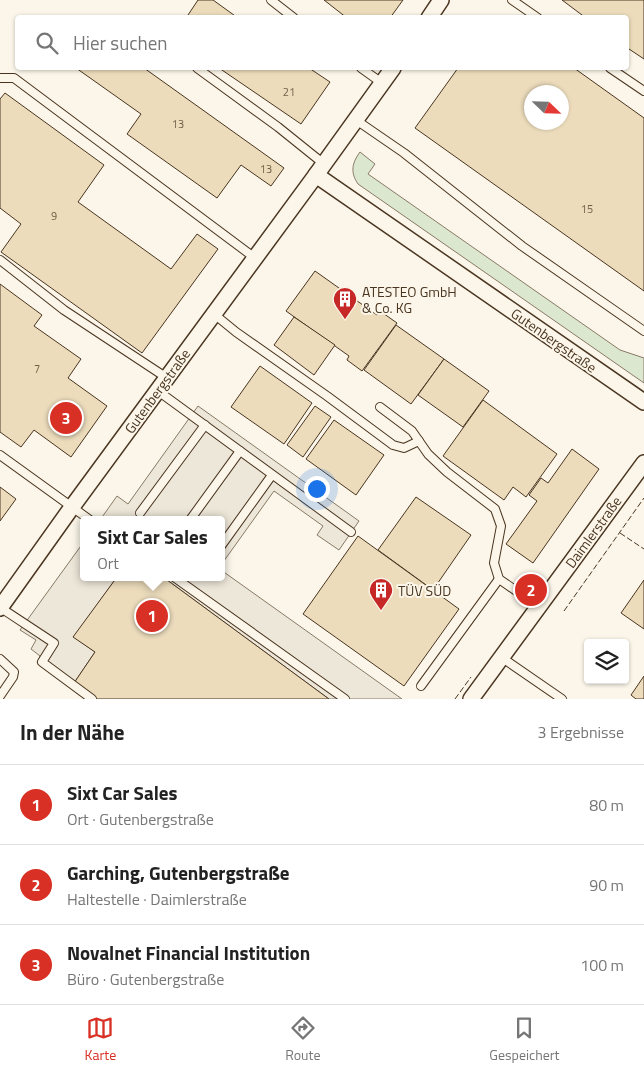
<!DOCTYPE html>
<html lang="de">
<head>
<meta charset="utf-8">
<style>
	:root { --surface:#fff; --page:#f2f2f2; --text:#222; --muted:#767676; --line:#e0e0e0; --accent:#d93025 }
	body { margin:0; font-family:"Titillium Web",sans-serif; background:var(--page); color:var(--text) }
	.controls { position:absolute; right:15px; bottom:15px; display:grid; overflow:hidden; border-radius:5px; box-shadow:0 1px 4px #0004 }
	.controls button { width:45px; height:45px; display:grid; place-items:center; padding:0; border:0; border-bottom:1px solid var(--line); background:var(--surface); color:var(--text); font:25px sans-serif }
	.compass { position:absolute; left:524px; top:85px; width:45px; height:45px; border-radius:50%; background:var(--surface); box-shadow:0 1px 4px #0004; rotate:113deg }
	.you { position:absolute; left:316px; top:488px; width:18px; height:18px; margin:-12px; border:4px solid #fff; border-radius:50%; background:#1a73e8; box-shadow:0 0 0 8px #1a73e833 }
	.badge { display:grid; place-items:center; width:32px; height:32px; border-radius:50%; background:var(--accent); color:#fff; font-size:16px; font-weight:700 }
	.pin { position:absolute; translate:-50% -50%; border:2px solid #fff; box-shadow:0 1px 5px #0006 }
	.popup { position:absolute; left:80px; top:516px; width:145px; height:65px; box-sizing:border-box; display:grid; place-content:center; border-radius:5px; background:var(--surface); filter:drop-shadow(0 1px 4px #0005); font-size:16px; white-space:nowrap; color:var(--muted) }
	.popup b { font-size:19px; color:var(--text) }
	.popup::after { content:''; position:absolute; left:50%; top:100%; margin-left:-10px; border:10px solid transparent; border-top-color:var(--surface) }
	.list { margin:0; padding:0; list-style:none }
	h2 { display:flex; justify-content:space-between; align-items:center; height:65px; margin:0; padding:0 20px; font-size:21px }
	h2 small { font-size:16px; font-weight:400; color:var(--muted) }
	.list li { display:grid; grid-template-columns:32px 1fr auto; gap:15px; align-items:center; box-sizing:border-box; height:80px; padding:0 20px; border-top:1px solid var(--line) }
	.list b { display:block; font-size:19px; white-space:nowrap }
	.list p { margin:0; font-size:16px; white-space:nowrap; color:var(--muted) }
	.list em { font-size:16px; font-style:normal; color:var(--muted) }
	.icon { flex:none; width:28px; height:28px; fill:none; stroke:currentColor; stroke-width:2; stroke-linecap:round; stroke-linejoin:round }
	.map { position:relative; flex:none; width:644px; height:699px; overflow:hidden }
	.search { position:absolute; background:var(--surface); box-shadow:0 1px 4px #0004; left:15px; right:15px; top:15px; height:55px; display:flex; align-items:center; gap:12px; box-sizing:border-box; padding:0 18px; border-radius:5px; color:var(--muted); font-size:19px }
	.sheet { height:305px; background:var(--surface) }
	nav { display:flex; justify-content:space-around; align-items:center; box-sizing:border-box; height:70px; border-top:1px solid var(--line); background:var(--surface); font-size:14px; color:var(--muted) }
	nav a { display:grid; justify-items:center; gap:2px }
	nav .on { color:var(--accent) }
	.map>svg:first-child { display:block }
</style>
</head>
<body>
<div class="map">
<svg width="644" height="699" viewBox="0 0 644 699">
	<rect width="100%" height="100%" fill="#fbf6e9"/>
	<path fill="#dce7d0" stroke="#887966" d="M360,152l15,12 -7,10 252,176 24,8v25l-286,-199c-8,-12 -6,-21 2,-32z"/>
	<g fill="#ede7d9" stroke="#887966">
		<path d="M198,406l161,115 -20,29 -22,-15 6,-9 -49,-35 -53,74v-45h-121l17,-24 11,8z"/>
		<path d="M83,543v34h34l-43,60 21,15 -21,31 -35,-24 1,-3 -9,-7 5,-9 -16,-10z"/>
		<path d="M221,570l181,129h-73l-166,-122h58z"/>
	</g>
	<g fill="#ecdcbc" stroke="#4a3520" fill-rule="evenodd">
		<path d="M198,0h15l25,18h-52z"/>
		<path d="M324,0h79l-13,18h-43z"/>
		<path d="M562,0h82v59l-18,-12v-29h-40z"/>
		<path d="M76,68h68l140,100 -13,18 -30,-21 -24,33 -90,-64 14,-20z"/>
		<path d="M219,68h90l21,14 -29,42z"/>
		<path d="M458,68h116l70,50v173l-229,-163zM532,92h30v30h-30z"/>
		<path d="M5,93l99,72 -26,37 93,67 26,-35 21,15 -76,104 -141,-101 20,-28 -21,-16v-109z"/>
		<path d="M315,271l62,44 3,-4 17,12 -35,48 -15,-11 2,-4 -63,-45z"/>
		<path d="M0,284l42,31 -8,11 47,33 -13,19 39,28 -36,51 -37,-27 -13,17 -21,-15z"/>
		<path d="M294,317l41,28 -21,30 -40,-30z"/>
		<path d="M396,325l48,34 -33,45 -47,-34z"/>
		<path d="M444,359l45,32 -26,36 -45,-32z"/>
		<path d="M260,366l52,37 -28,41 -53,-37z"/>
		<path d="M483,400l74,54 -31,43 -13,-10 -9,13 -61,-44z"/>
		<path d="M315,406l16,11 -28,40 -16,-12z"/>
		<path d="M334,420l50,35 -28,40 -50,-36z"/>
		<path d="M572,449l27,20 -66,94 -27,-19 31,-43 -8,-6 12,-17 7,5z"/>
		<path d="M0,487l16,12 -16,22z"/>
		<path d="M416,497l55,38 -38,55 -55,-40z"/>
		<path d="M358,536l101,73 -55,77 -101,-72z"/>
		<path d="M117,577h46l166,122h-233l-22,-16 21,-31 -22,-15z"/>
		<path d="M644,580v49l-23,-16z"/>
		<path d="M644,676v23h-8l-5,-4z"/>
	</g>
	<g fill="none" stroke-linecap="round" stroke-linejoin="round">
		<g stroke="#4a3520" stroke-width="10">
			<g id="lane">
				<path d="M271,0l23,18"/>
				<path d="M512,0l26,18"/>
				<path d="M197,68l81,59 46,37"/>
				<path d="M361,68l21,15"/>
				<path d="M610,68l34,23"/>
				<path d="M0,78h14l241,180"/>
				<path d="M356,120l48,33 118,93 122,85"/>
				<path d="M0,260l64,50 103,68"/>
				<path d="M214,314l22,18 91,64 66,49 11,3 15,-7"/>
				<path d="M158,391l193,141"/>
				<path d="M380,407l32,24 16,23 19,18 48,37 6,17 -7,37 5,16 39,27"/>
				<path d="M0,455l90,65"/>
				<path d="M140,513l65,-88"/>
				<path d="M190,520l50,-69"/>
				<path d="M221,546l51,-71"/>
				<path d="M174,577l171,122"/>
				<path d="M1,608l53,35 -12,19 50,37"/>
				<path d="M501,657l61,42"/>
				<path d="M0,659l14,13 -1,5 -13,19"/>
				<path d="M421,686l78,-107"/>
			</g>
		</g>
		<g stroke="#4a3520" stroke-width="18">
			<g id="street">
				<path d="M429,18l12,-18"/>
				<path d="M316,175l77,-107"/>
				<path d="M0,608l72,-101 244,-332 328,227"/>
				<path d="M471,699l173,-236"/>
			</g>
		</g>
		<use href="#lane" stroke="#fbf6e9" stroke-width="8"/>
		<use href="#street" stroke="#fbf6e9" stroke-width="15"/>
		<g stroke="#4a3520" stroke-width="1" stroke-dasharray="6 2.5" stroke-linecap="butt">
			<path d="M620,533l24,16"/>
			<path d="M564,611l80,-113"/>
			<path d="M455,699l16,-22"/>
		</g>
	</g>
	<defs>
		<g id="building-pin" transform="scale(1.25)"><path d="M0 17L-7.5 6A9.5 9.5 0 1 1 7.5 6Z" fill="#c62828" stroke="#fbf6e9"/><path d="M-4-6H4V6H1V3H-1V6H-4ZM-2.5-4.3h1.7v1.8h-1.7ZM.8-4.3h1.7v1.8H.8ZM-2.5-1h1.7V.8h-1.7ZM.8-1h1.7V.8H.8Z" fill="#fff"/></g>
	</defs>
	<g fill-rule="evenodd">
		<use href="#building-pin" x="345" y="299"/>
		<use href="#building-pin" x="381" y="590"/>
	</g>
	<g text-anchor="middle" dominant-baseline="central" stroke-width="4" stroke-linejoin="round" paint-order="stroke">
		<g font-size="11" fill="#725f47">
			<text x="289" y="92">21</text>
			<text x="178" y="124">13</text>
			<text x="266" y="169">13</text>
			<text x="587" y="209">15</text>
			<text x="54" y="216">9</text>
			<text x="37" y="369">7</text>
		</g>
		<g font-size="14" fill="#4a3520" stroke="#fbf6e9" text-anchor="start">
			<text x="362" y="291">ATESTEO GmbH<tspan x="362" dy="16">&amp; Co. KG</tspan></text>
			<text x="398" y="590">TÜV SÜD</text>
		</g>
		<g font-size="14" fill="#4a3520" stroke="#fbf6e9">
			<text transform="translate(554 340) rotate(35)">Gutenbergstraße</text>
			<text transform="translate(157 391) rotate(-54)">Gutenbergstraße</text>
			<text transform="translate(593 532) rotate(-54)">Daimlerstraße</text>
		</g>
	</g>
</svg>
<div class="controls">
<button><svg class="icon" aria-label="layers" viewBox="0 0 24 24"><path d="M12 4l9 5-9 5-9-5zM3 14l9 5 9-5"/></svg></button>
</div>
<svg class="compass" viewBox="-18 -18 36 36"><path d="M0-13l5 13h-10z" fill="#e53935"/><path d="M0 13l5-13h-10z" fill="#767676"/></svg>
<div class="you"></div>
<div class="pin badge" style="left:152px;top:616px">1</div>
<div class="popup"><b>Sixt Car Sales</b>Ort</div>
<div class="pin badge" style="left:531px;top:590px">2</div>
<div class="pin badge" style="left:66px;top:418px">3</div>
<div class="search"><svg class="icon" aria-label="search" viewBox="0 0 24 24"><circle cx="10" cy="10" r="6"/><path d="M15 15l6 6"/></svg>Hier suchen</div>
</div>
<section class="sheet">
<h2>In der Nähe<small>3 Ergebnisse</small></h2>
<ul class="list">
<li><span class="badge">1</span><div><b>Sixt Car Sales</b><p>Ort · Gutenbergstraße</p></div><em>80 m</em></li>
<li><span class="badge">2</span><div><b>Garching, Gutenbergstraße</b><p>Haltestelle · Daimlerstraße</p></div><em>90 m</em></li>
<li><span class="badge">3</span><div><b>Novalnet Financial Institution</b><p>Büro · Gutenbergstraße</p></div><em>100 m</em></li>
</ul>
</section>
<nav>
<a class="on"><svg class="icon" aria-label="map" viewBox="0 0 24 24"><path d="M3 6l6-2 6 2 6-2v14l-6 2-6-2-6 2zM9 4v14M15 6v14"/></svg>Karte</a>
<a><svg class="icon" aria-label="directions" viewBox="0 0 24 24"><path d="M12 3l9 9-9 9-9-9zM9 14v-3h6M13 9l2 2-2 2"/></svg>Route</a>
<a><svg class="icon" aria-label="saved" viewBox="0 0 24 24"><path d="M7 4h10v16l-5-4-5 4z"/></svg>Gespeichert</a>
</nav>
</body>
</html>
